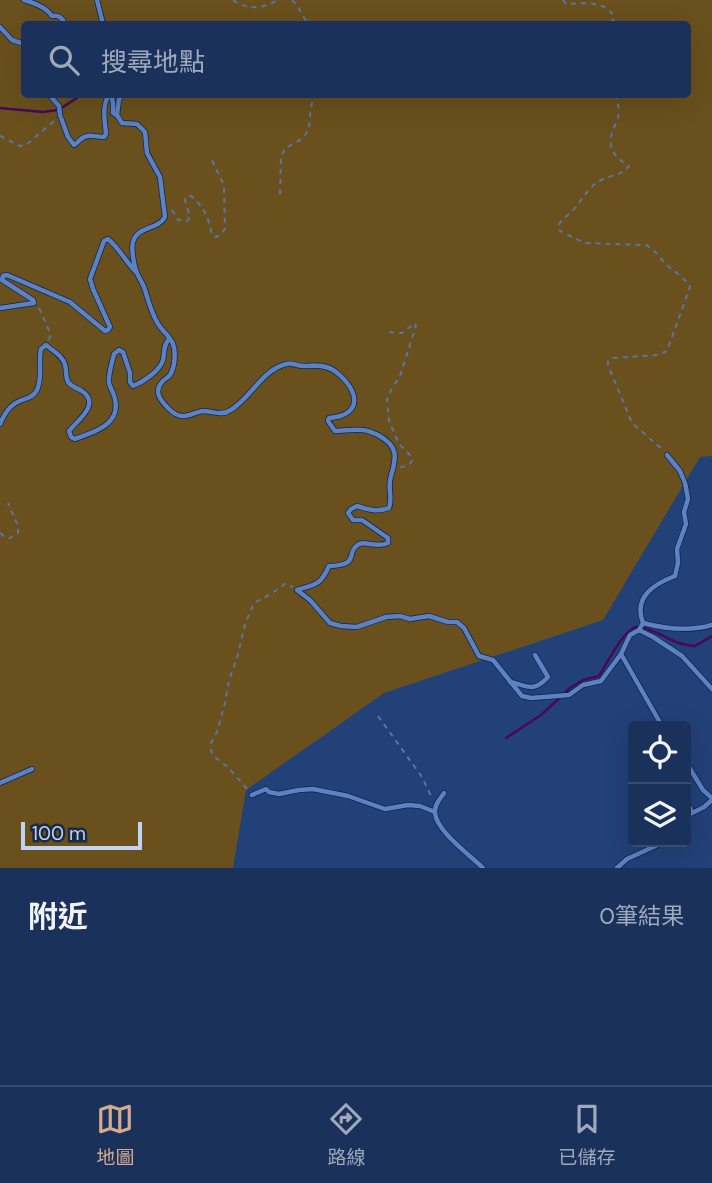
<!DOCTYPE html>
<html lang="zh-TW">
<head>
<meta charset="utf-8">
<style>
	:root { --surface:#1a315b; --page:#233961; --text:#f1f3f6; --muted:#9fa9bb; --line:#384c71; --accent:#d6ab8b }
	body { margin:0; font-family:"DM Sans","Noto Sans TC",sans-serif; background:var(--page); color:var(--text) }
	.controls { position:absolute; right:21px; bottom:21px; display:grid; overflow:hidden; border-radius:7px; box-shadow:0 7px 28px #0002 }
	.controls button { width:63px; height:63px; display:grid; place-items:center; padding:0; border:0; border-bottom:2px solid var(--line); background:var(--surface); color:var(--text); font:35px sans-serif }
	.scale { position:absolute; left:21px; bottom:18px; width:121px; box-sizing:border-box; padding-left:7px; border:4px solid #c0d3f5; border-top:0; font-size:19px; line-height:24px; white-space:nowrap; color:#c0d3f5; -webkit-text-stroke:5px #1b2a43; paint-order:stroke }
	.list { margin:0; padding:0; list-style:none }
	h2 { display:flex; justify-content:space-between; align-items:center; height:91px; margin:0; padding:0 28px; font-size:30px }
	h2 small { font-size:23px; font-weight:400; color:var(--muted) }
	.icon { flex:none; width:38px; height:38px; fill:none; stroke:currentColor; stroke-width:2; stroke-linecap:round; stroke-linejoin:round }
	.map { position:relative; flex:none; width:712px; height:868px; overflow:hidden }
	.search { position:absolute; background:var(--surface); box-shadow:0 7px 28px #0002; left:21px; right:21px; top:21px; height:77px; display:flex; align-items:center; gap:18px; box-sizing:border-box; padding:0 24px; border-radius:7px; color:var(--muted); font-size:26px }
	.sheet { height:217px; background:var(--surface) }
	nav { display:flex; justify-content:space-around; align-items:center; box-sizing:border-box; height:98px; border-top:2px solid var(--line); background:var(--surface); font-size:19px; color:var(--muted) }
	nav a { display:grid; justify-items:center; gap:4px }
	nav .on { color:var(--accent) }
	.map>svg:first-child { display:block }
</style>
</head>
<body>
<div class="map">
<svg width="712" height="868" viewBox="0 0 712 868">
	<rect width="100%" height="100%" fill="#224179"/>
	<path fill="#69501d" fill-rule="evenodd" d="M0,0h712v456l-12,1 -97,163 -219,73 -138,97 -13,78h-233zM24,24h664v70h-664z"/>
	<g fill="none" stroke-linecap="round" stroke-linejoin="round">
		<g stroke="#4a0855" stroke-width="2.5">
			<path d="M63,107l20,-13"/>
			<path d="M0,108l43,4 14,-2"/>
			<path d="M506,738l35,-23 29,-27 13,-8 16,-4c7,-11 25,-47 37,-49 12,-1 31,12 43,16 5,2 11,2 16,3l17,-10"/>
		</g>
		<g stroke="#08265c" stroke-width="6">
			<g id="lane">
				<path d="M24,0c11,3 22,7 28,16 8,-1 10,2 13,8"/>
				<path d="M97,0l6,24"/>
				<path d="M0,27l12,13 12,4"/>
				<path d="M52,94v4l7,8 1,9 8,22 6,8c3,-2 5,-4 7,-6 7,-6 16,-2 23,-2l2,-3c-1,-12 -5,-30 4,-40"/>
				<path d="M111,94l2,9v10l3,2"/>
				<path d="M124,94l-5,5 -2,16 5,8 15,1 8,8 2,21 13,24 5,40c-7,13 -28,9 -32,25 -2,7 1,24 4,31 2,5 5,9 7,14 4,12 7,25 13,35 4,8 13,14 16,22 3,8 2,23 -3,31 -2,3 -6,4 -8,7 -9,10 -1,19 7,27 3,3 9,7 14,7 6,0 13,-4 20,-5 9,0 18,5 26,0 22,-12 31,-40 57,-47 6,-2 13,3 20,2 11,-1 22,-1 30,6 23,18 28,43 -7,46l-1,3 7,10c9,0 18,-2 27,-1 6,0 11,3 16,5 20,11 19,21 13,41 -4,11 2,22 -2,32 -12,4 -20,2 -32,-2l-6,3 -3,4 5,7h9l26,18v5c-11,5 -23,-2 -29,1 -15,9 3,21 -30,22 -9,20 -13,18 -32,24l13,10 20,23 11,3 16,1 29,-10 14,-1 10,3 19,-3 19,6h9l7,6 15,28 14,4 29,36 9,2 38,-3 14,-10 18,-4 20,-27 9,-19 9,-5 14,7 29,19 30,33"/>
				<path d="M0,308l34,-5 -1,-3 -31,-20 1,-4 4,-1 63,27 35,29 3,-1 2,-3 -17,-38 -3,-10 14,-38 4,-2c11,9 18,23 28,33"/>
				<path d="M0,424c3,-7 7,-15 13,-19 8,-7 19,-5 24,-15 6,-12 1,-29 4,-41l5,-4c7,6 17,11 19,20 2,6 0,11 3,17 4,5 9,6 14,9 19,13 -4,29 -13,40l2,6 4,2c19,-7 46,-14 40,-40 -1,-6 -5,-11 -6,-16 -1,-9 3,-20 5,-29l5,-4 4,2 7,21v9l3,4c10,-4 27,-15 30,-26 2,-9 0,-14 6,-21"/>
				<path d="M643,623c23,6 46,9 69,2"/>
				<path d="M639,630l4,-7c-10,-26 11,-39 32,-47l3,-13 -1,-14 9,-25 -2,-12 4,-13 -3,-16 -5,-12 -13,-16"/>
				<path d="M621,654l41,72"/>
				<path d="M510,682c18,4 23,11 38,-5l-13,-22"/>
				<path d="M686,762l17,28 9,8"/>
				<path d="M0,783l32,-14"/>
				<path d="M444,793c-4,6 -10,12 -9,20 2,19 35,42 48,55"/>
				<path d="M252,795l14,-6 3,3 10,2 20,-4 14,-1 35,7 37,13 23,-4 12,1 15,6"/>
				<path d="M686,799l6,14"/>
				<path d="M686,816l18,-9 8,-7"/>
				<path d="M617,868l10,-9 37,-17"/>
			</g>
		</g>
		<g stroke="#5a75a5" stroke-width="2" stroke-dasharray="5 5" stroke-linecap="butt">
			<path d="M233,0c14,10 29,9 45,0"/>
			<path d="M292,0l4,4 12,20"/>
			<path d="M563,0l3,4c16,-1 44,-4 48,15l-5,5"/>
			<path d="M616,94c1,8 4,15 2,23 -1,6 -5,11 -6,16 -5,17 4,25 17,33 -8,10 -19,9 -30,15 -12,7 -19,24 -30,33 -5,5 -8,6 -11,12l2,5 25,12 61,2c10,5 14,14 22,21 8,7 17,12 22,21l-23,64 -9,4 -45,3 -5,3v4l24,58 30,26"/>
			<path d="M0,136l20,10 6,-1 28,-24"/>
			<path d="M280,194l1,-37 4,-9c36,-16 18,-24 30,-54"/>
			<path d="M172,210l6,10 9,1 3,-4 -5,-17 1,-3 5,-1c14,12 17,21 21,39l4,2 4,-2 5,-6 -1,-41 -2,-7 -12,-25"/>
			<path d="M39,308l12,27 -3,6"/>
			<path d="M389,332l13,1 13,-10 1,3 -16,50 -9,14 -4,9 2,22 10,23 12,12 1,5 -3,4 -11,3"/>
			<path d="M0,533l5,4 5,1 8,-5v-7l-10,-23"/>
			<path d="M378,716l44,61 10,21"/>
			<path d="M247,789l-19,-22 -12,-9 -5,-7v-8l6,-11 8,-29 4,-23 8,-22 8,-34 9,-21 17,-9 14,-10 8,3"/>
		</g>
		<use href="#lane" stroke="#5e81bf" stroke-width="4.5"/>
	</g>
</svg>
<div class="controls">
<button><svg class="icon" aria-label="locate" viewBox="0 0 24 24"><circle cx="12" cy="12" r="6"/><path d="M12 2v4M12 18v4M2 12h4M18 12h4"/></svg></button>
<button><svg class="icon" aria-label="layers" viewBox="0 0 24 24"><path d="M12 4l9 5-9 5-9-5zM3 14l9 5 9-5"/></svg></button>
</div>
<div class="scale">100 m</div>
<div class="search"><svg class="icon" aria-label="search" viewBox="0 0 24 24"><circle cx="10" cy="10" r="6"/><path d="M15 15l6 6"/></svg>搜尋地點</div>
</div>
<section class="sheet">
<h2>附近<small>0筆結果</small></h2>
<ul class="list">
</ul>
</section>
<nav>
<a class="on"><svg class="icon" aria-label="map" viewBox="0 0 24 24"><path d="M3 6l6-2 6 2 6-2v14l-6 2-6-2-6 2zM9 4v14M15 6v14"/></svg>地圖</a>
<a><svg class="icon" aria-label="directions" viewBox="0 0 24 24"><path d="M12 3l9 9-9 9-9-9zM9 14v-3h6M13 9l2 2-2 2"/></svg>路線</a>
<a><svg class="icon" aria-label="saved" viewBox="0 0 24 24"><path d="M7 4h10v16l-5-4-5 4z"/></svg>已儲存</a>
</nav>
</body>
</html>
